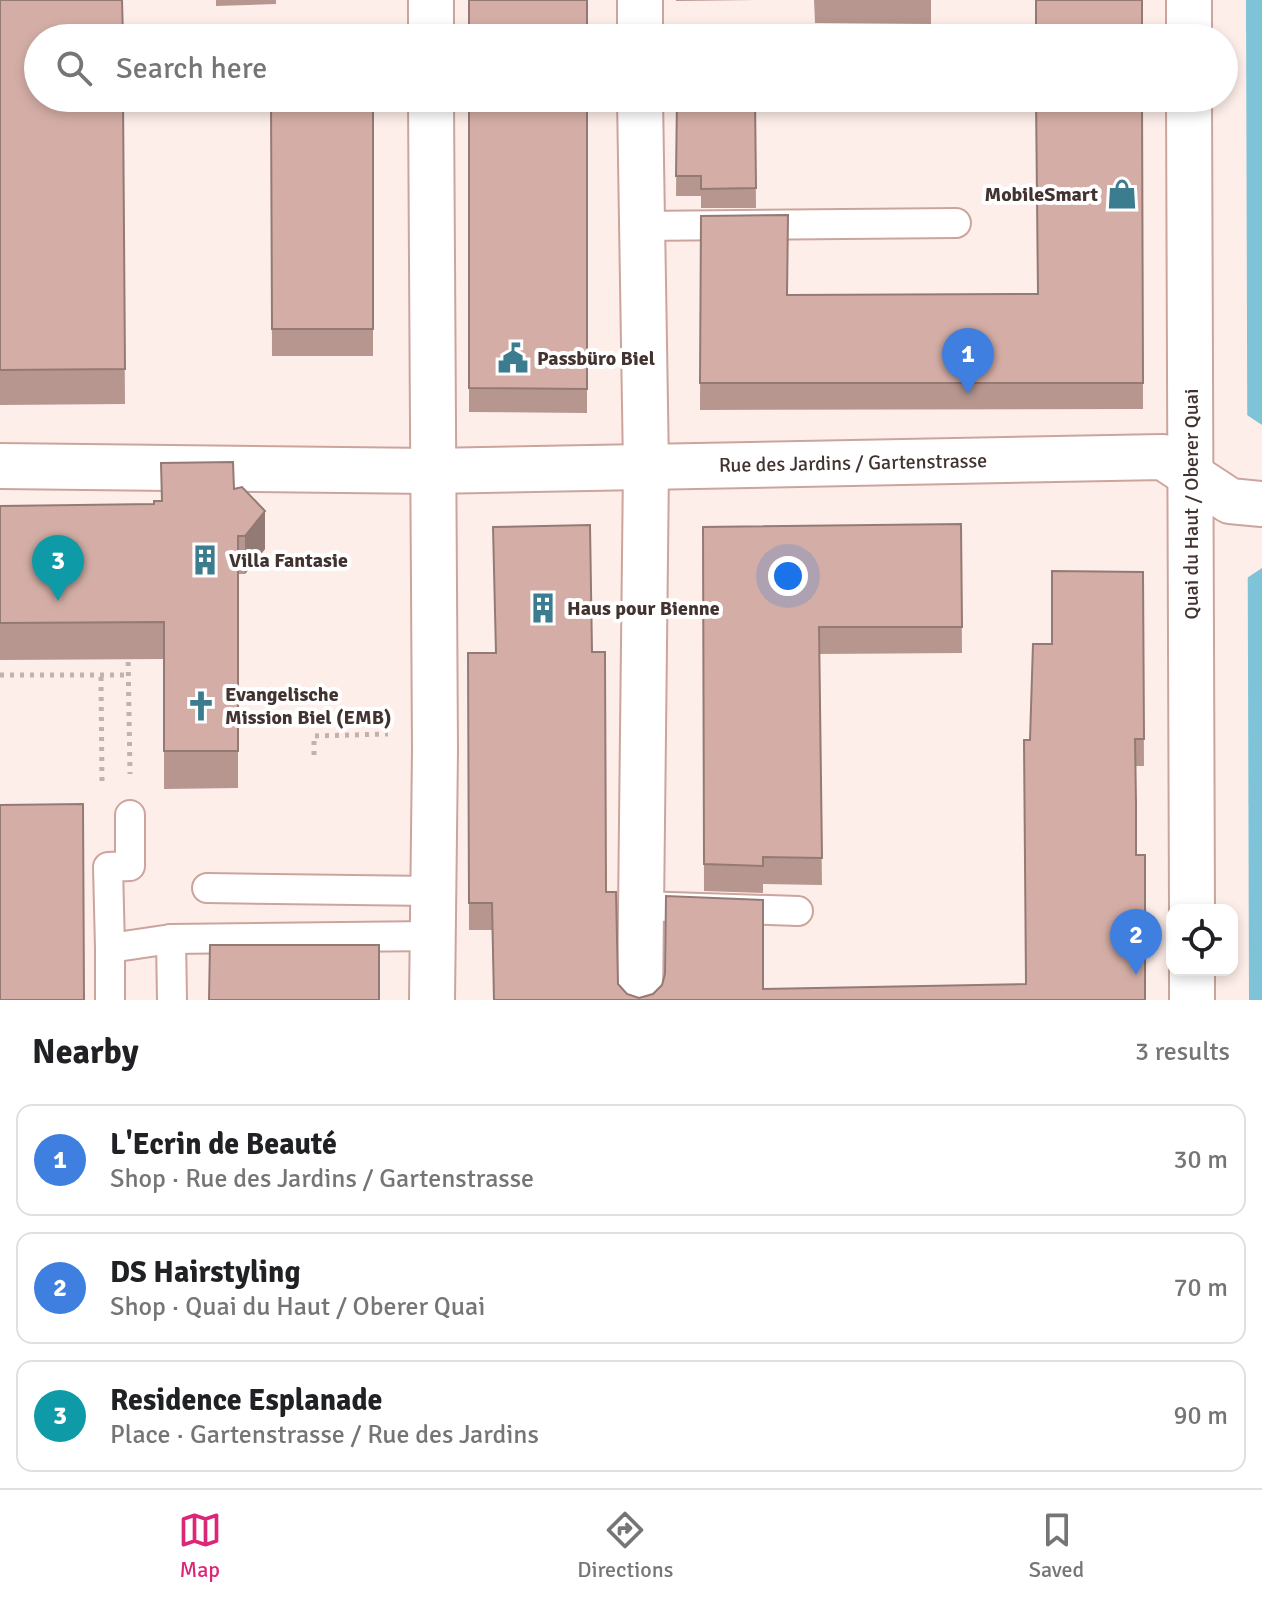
<!DOCTYPE html>
<html lang="en">
<head>
<meta charset="utf-8">
<style>
	:root { --surface:#fff; --page:#f6f6f6; --text:#202124; --muted:#757577; --line:#e0e0e0; --accent:#db2777 }
	body { margin:0; font-family:Signika,sans-serif; background:var(--page); color:var(--text) }
	.controls { position:absolute; right:24px; bottom:24px; display:grid; overflow:hidden; border-radius:16px; box-shadow:0 4px 12px #0003 }
	.controls button { width:72px; height:72px; display:grid; place-items:center; padding:0; border:0; border-bottom:2px solid var(--line); background:var(--surface); color:var(--text); font:40px sans-serif }
	.you { position:absolute; left:788px; top:576px; width:28px; height:28px; margin:-20px; border:6px solid #fff; border-radius:50%; background:#1a73e8; box-shadow:0 0 0 12px #1a73e833 }
	.badge { display:grid; place-items:center; width:52px; height:52px; border-radius:50%; background:var(--accent); color:#fff; font-size:26px; font-weight:700 }
	.pin { position:absolute; translate:-50% -66px; filter:drop-shadow(0 2px 4px #0008) }
	.pin::after { content:''; position:absolute; top:42px; width:28px; height:24px; background:inherit; clip-path:polygon(0 0,100% 0,50% 100%) }
	.list { margin:0; padding:0; list-style:none }
	h2 { display:flex; justify-content:space-between; align-items:center; height:104px; margin:0; padding:0 32px; font-size:34px }
	h2 small { font-size:26px; font-weight:400; color:var(--muted) }
	.list li { display:grid; grid-template-columns:52px 1fr auto; gap:24px; align-items:center; box-sizing:border-box; height:112px; margin:0 16px 16px; padding:0 16px; border:2px solid var(--line); border-radius:16px }
	.list b { display:block; font-size:30px; white-space:nowrap }
	.list p { margin:0; font-size:26px; white-space:nowrap; color:var(--muted) }
	.list em { font-size:26px; font-style:normal; color:var(--muted) }
	.icon { flex:none; width:44px; height:44px; fill:none; stroke:currentColor; stroke-width:2; stroke-linecap:round; stroke-linejoin:round }
	.map { position:relative; flex:none; width:1262px; height:1000px; overflow:hidden }
	.search { position:absolute; background:var(--surface); box-shadow:0 4px 12px #0003; left:24px; right:24px; top:24px; height:88px; display:flex; align-items:center; gap:20px; box-sizing:border-box; padding:0 28px; border-radius:44px; color:var(--muted); font-size:30px }
	.sheet { height:488px; background:var(--surface) }
	nav { display:flex; justify-content:space-around; align-items:center; box-sizing:border-box; height:112px; border-top:2px solid var(--line); background:var(--surface); font-size:22px; color:var(--muted) }
	nav a { display:grid; justify-items:center; gap:4px }
	nav .on { color:var(--accent) }
	.map>svg:first-child { display:block }
</style>
</head>
<body>
<div class="map">
<svg width="1262" height="1000" viewBox="0 0 1262 1000">
	<rect width="100%" height="100%" fill="#feeeea"/>
	<path fill="#7fc3d8" d="M1246,0h16v1000h-13z"/>
	<path fill="#feeeea" d="M1244,413l18,12v143l-18,12z"/>
	<g fill="none" stroke-linecap="round" stroke-linejoin="round">
		<g stroke="#cba59d" stroke-width="32">
			<g id="service">
				<path d="M641,226l315,-3"/>
				<path d="M207,888l225,3"/>
				<path d="M640,906l158,5"/>
				<path d="M171,939l1,61"/>
				<path d="M110,948l-2,-81 22,-1v-51"/>
				<path d="M110,1000v-52l61,-9 261,-3"/>
			</g>
		</g>
		<g stroke="#cba59d" stroke-width="48">
			<g id="minor">
				<path d="M431,0v38"/>
				<path d="M640,0v38"/>
				<path d="M1189,0v38"/>
				<path d="M431,98l4,652 -3,250"/>
				<path d="M1189,98l3,812"/>
				<path d="M0,466l431,5 732,-14 67,44 32,3"/>
				<path d="M1192,970v30"/>
				<path d="M640,1000l6,-533 -6,-369"/>
			</g>
		</g>
		<g stroke="#c2b2ae" stroke-width="5" stroke-dasharray="4 6" stroke-linecap="butt">
			<path d="M128,652l2,122"/>
			<path d="M0,675h128"/>
			<path d="M101,677l1,107"/>
			<path d="M314,755v-19l74,-2"/>
		</g>
		<use href="#service" stroke="#fff" stroke-width="28"/>
		<use href="#minor" stroke="#fff" stroke-width="44"/>
	</g>
	<g fill="#b6968f">
		<path d="M0,0l123,98 2,306 -125,1z"/>
		<path d="M216,0h60v4l-60,2z"/>
		<path d="M676,0h82l-82,1z"/>
		<path d="M814,0h117v24l-116,-1z"/>
		<path d="M271,98h102v258h-101z"/>
		<path d="M469,98h118v315l-118,-1z"/>
		<path d="M755,98l1,110h-55v-12h-25l1,-97z"/>
		<path d="M1142,98l1,311 -443,1 1,-194 87,79 249,-1z"/>
		<path d="M161,463l73,26 31,60 -20,25h-7v214l-74,1v-130l-164,1v-154l154,-2 7,-3z"/>
		<path d="M961,524l1,129 -143,1 3,231 -59,-1v9l-59,-2 -1,-364z"/>
		<path d="M1143,572l1,194h-8v89l9,145h-651l-2,-70h-23l-1,-277 124,-1 14,240 12,92 9,10 12,4 124,-9 263,-5 4,-244 22,-96z"/>
	</g>
	<path fill="#947a74" d="M265,511v38l-20,25v-38z"/>
	<g fill="#d4aea6" stroke="#947a74" stroke-width="2">
		<path d="M0,0h122l1,38h-85v60h85l2,271 -125,1z"/>
		<rect x="469" y="0" width="118" height="38"/>
		<rect x="1036" y="0" width="106" height="38"/>
		<path d="M271,98h102v231h-101z"/>
		<path d="M469,98h118v291l-118,-1z"/>
		<path d="M755,98l1,90 -55,1v-13h-25l1,-77z"/>
		<path d="M1036,98h106l1,285h-443l1,-167 87,-1 -1,80 251,-1z"/>
		<path d="M233,462l1,27 8,-2 23,24 -20,25h-7v215h-74v-129l-164,1v-117l154,-2v-3h8l-1,-38z"/>
		<path d="M961,524l1,103h-143l3,231 -59,-1v9l-59,-2 -1,-337z"/>
		<path d="M590,525l2,127h13l1,240h10l2,92 9,10 12,4 14,-4 9,-9 3,-11 1,-78 97,4v89l263,-5 -2,-244h6l3,-96h19v-73l91,1 1,167h-9l1,64v52h9v145h-651l-2,-97h-23l-1,-250h28l-3,-126z"/>
		<path d="M83,804l1,196h-84v-195z"/>
		<path d="M210,945h169v55h-170z"/>
	</g>
	<defs>
		<g id="shop-bare" transform="scale(2.4)"><path d="M-5-2.5h2.3a2.7 3.5 0 0 1 5.4 0H5L5.5 6h-11ZM-1.5-2.5h3a1.5 2.3 0 0 0-3 0Z" fill="#3b7c8e" stroke="#fff" stroke-width="2.5" paint-order="stroke"/></g>
		<g id="civic-bare" transform="scale(2.4)"><path d="M-.6-6.5H3V-4.5H.6V-3L4-1V1h2V6H-6V1h2V-1L-.6-3ZM-1.2 2.5V6h2.4V2.5Z" fill="#3b7c8e" stroke="#fff" stroke-width="2.5" paint-order="stroke"/></g>
		<g id="building-bare" transform="scale(2.4)"><path d="M-4-6H4V6H1V3H-1V6H-4ZM-2.5-4.3h1.7v1.8h-1.7ZM.8-4.3h1.7v1.8H.8ZM-2.5-1h1.7V.8h-1.7ZM.8-1h1.7V.8H.8Z" fill="#3b7c8e" stroke="#fff" stroke-width="2.5" paint-order="stroke"/></g>
		<g id="church-bare" transform="scale(2.4)"><path d="M-1.2-6h2.4v3.5h3.3v2.4h-3.3V6h-2.4V-.1h-3.3v-2.4h3.3Z" fill="#3b7c8e" stroke="#fff" stroke-width="2.5" paint-order="stroke"/></g>
	</defs>
	<g fill-rule="evenodd">
		<use href="#shop-bare" x="1122" y="194"/>
		<use href="#civic-bare" x="513" y="358"/>
		<use href="#building-bare" x="205" y="560"/>
		<use href="#building-bare" x="543" y="608"/>
		<use href="#church-bare" x="201" y="706"/>
	</g>
	<g text-anchor="middle" dominant-baseline="central" stroke-width="8" stroke-linejoin="round" paint-order="stroke">
		<g font-size="20" font-weight="bold" fill="#423330" stroke="#fff" text-anchor="start">
			<text x="1098" y="194" text-anchor="end">MobileSmart</text>
			<text x="537" y="358">Passbüro Biel</text>
			<text x="229" y="560">Villa Fantasie</text>
			<text x="567" y="608">Haus pour Bienne</text>
			<text x="225" y="694">Evangelische<tspan x="225" dy="23">Mission Biel (EMB)</tspan></text>
		</g>
		<g font-size="20" fill="#423330" stroke="#fff">
			<text transform="translate(853 463) rotate(-1)">Rue des Jardins / Gartenstrasse</text>
			<text transform="translate(1191 504) rotate(-90)">Quai du Haut / Oberer Quai</text>
		</g>
	</g>
</svg>
<div class="controls">
<button><svg class="icon" aria-label="locate" viewBox="0 0 24 24"><circle cx="12" cy="12" r="6"/><path d="M12 2v4M12 18v4M2 12h4M18 12h4"/></svg></button>
</div>
<div class="you"></div>
<div class="pin badge" style="left:968px;top:394px;background:#3f7fe0">1</div>
<div class="pin badge" style="left:1136px;top:975px;background:#3f7fe0">2</div>
<div class="pin badge" style="left:58px;top:601px;background:#0f9aa8">3</div>
<div class="search"><svg class="icon" aria-label="search" viewBox="0 0 24 24"><circle cx="10" cy="10" r="6"/><path d="M15 15l6 6"/></svg>Search here</div>
</div>
<section class="sheet">
<h2>Nearby<small>3 results</small></h2>
<ul class="list">
<li><span class="badge" style="background:#3f7fe0">1</span><div><b>L'Ecrin de Beauté</b><p>Shop · Rue des Jardins / Gartenstrasse</p></div><em>30 m</em></li>
<li><span class="badge" style="background:#3f7fe0">2</span><div><b>DS Hairstyling</b><p>Shop · Quai du Haut / Oberer Quai</p></div><em>70 m</em></li>
<li><span class="badge" style="background:#0f9aa8">3</span><div><b>Residence Esplanade</b><p>Place · Gartenstrasse / Rue des Jardins</p></div><em>90 m</em></li>
</ul>
</section>
<nav>
<a class="on"><svg class="icon" aria-label="map" viewBox="0 0 24 24"><path d="M3 6l6-2 6 2 6-2v14l-6 2-6-2-6 2zM9 4v14M15 6v14"/></svg>Map</a>
<a><svg class="icon" aria-label="directions" viewBox="0 0 24 24"><path d="M12 3l9 9-9 9-9-9zM9 14v-3h6M13 9l2 2-2 2"/></svg>Directions</a>
<a><svg class="icon" aria-label="saved" viewBox="0 0 24 24"><path d="M7 4h10v16l-5-4-5 4z"/></svg>Saved</a>
</nav>
</body>
</html>
